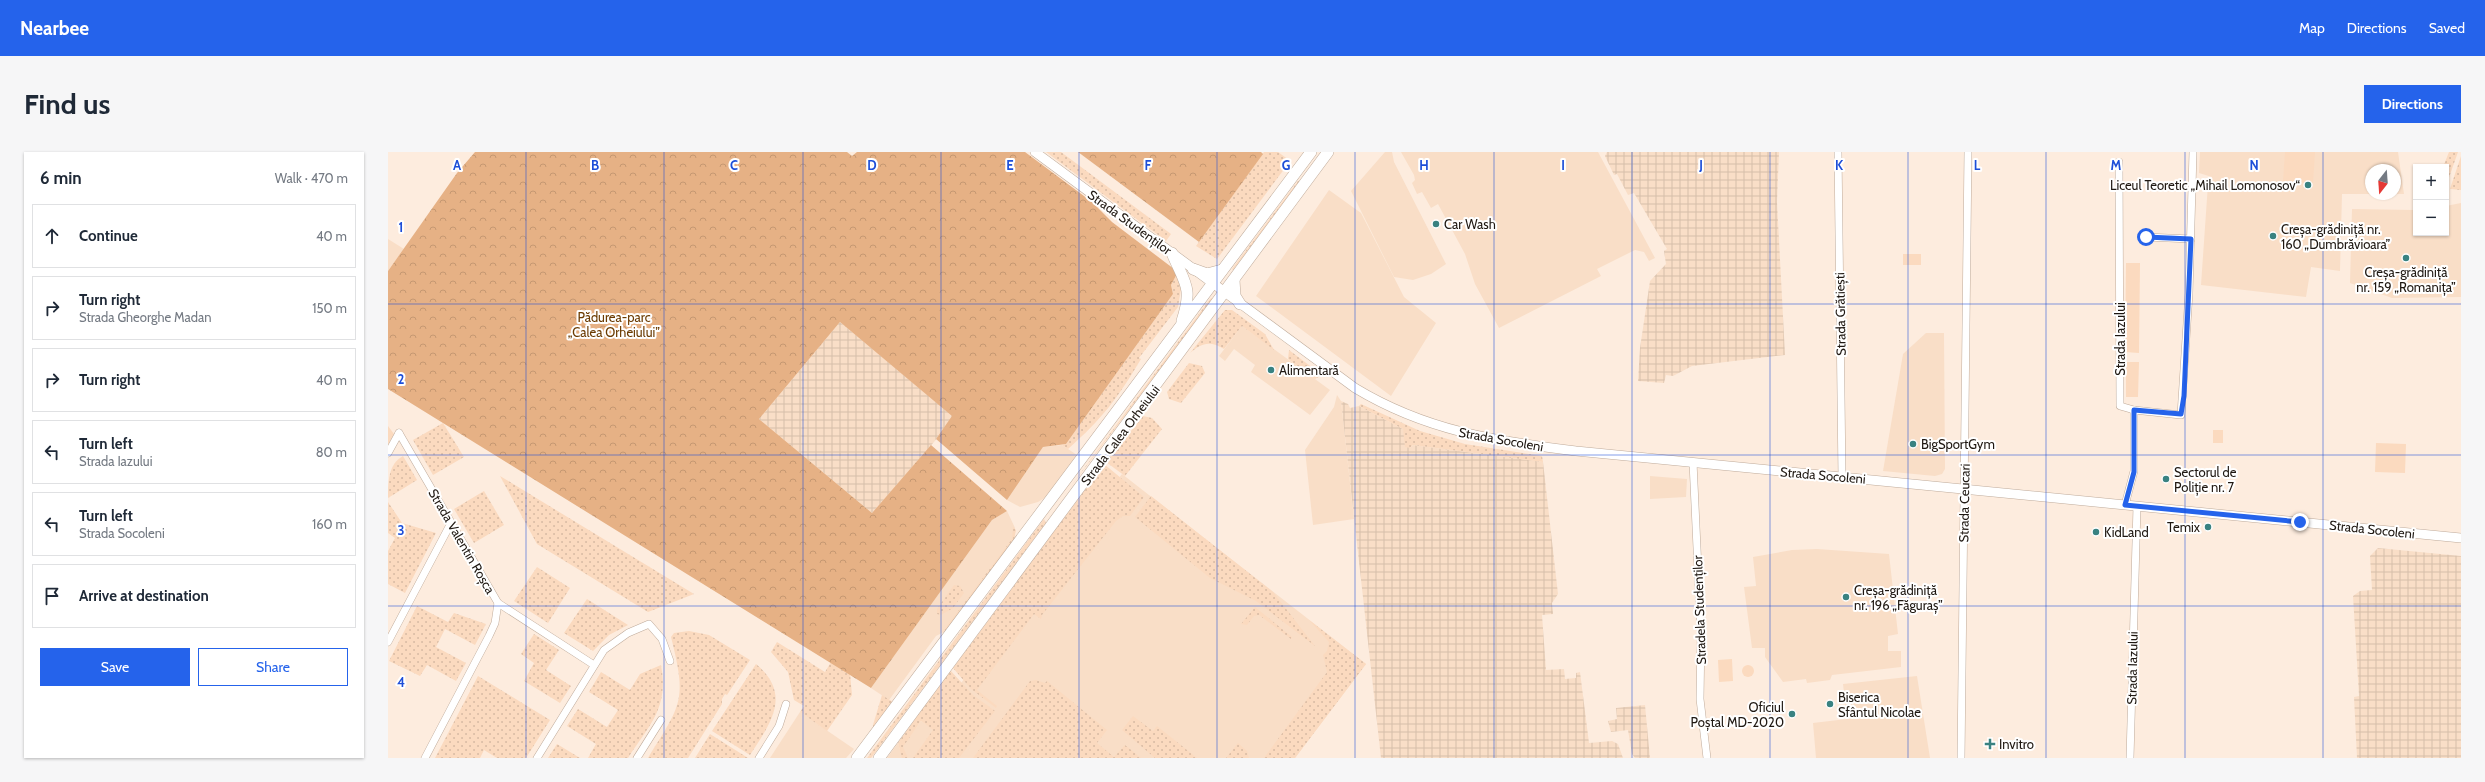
<!DOCTYPE html>
<html lang="en">
<head>
<meta charset="utf-8">
<style>
	:root { --surface:#fff; --page:#f6f6f7; --text:#1f2937; --muted:#747a83; --line:#e0e1e3; --accent:#2563eb }
	body { margin:0; font-family:Cabin,sans-serif; background:var(--page); color:var(--text) }
	.controls { position:absolute; right:12px; top:12px; display:grid; overflow:hidden; border-radius:0px; box-shadow:0 1px 3px #0004 }
	.controls button { width:36px; height:36px; display:grid; place-items:center; padding:0; border:0; border-bottom:1px solid var(--line); background:var(--surface); color:var(--text); font:20px sans-serif }
	.compass { position:absolute; left:1977px; top:12px; width:36px; height:36px; border-radius:50%; background:var(--surface); box-shadow:0 1px 3px #0004; rotate:197deg }
	.stop { position:absolute; width:12px; height:12px; margin:-9px; border:3px solid #2563eb; border-radius:50%; background:#fff }
	.stop.end { background:#2563eb; border-color:#fff; box-shadow:0 1px 4px #0008 }
	.list { margin:0; padding:0; list-style:none }
	h2 { display:flex; justify-content:space-between; align-items:center; height:52px; margin:0; padding:0 16px; font-size:17px }
	h2 small { font-size:13px; font-weight:400; color:var(--muted) }
	.list li { display:grid; grid-template-columns:26px 1fr auto; gap:12px; align-items:center; box-sizing:border-box; height:64px; margin:0 8px 8px; padding:0 8px; border:1px solid var(--line); border-radius:0px }
	.list b { display:block; font-size:15px; white-space:nowrap }
	.list p { margin:0; font-size:13px; white-space:nowrap; color:var(--muted) }
	.list em { font-size:13px; font-style:normal; color:var(--muted) }
	.actions { display:flex; gap:8px; padding:12px 16px }
	.actions a { flex:1; padding:9px 0; border:1px solid var(--accent); border-radius:0px; text-align:center; font-size:14px; color:var(--accent) }
	.actions .main { background:var(--accent); color:#fff }
	.icon { flex:none; width:22px; height:22px; fill:none; stroke:currentColor; stroke-width:2; stroke-linecap:round; stroke-linejoin:round }
	.map { position:relative; flex:none; width:2073px; height:606px; overflow:hidden; border-radius:0px }
	header { display:flex; align-items:center; gap:24px; box-sizing:border-box; height:56px; padding:0 20px; background:var(--accent); color:#fff }
	header strong { font-size:19px }
	nav { display:flex; gap:22px; margin-inline-start:auto; font-size:14px }
	.intro { display:flex; align-items:center; justify-content:space-between; box-sizing:border-box; height:96px; padding:0 24px }
	h1 { margin:0; font-size:28px }
	.button { padding:10px 18px; border-radius:0px; background:var(--accent); color:#fff; font-size:14px; font-weight:700 }
	main { display:flex; gap:24px; padding:0 24px }
	aside { flex:1; background:var(--surface); border-radius:0px; box-shadow:0 1px 3px #0004 }
	.map>svg:first-child { display:block }
</style>
</head>
<body>
<header>
<strong>Nearbee</strong>
<nav><a>Map</a><a>Directions</a><a>Saved</a></nav>
</header>
<div class="intro"><h1>Find us</h1><a class="button">Directions</a></div>
<main>
<aside>
<h2>6 min<small>Walk · 470 m</small></h2>
<ul class="list">
<li><svg class="icon" aria-label="ahead" viewBox="0 0 24 24"><path d="M12 20V5M6 11l6-6 6 6"/></svg><div><b>Continue</b></div><em>40 m</em></li>
<li><svg class="icon" aria-label="right" viewBox="0 0 24 24"><path d="M7 20v-9h11M14 6l5 5-5 5"/></svg><div><b>Turn right</b><p>Strada Gheorghe Madan</p></div><em>150 m</em></li>
<li><svg class="icon" aria-label="right" viewBox="0 0 24 24"><path d="M7 20v-9h11M14 6l5 5-5 5"/></svg><div><b>Turn right</b></div><em>40 m</em></li>
<li><svg class="icon" aria-label="left" viewBox="0 0 24 24"><path d="M17 20v-9H6M10 6l-5 5 5 5"/></svg><div><b>Turn left</b><p>Strada Iazului</p></div><em>80 m</em></li>
<li><svg class="icon" aria-label="left" viewBox="0 0 24 24"><path d="M17 20v-9H6M10 6l-5 5 5 5"/></svg><div><b>Turn left</b><p>Strada Socoleni</p></div><em>160 m</em></li>
<li><svg class="icon" aria-label="arrive" viewBox="0 0 24 24"><path d="M6 21V4h12l-3 4 3 4H6"/></svg><div><b>Arrive at destination</b></div></li>
</ul>
<div class="actions"><a class="main">Save</a><a>Share</a></div>
</aside>
<div class="map">
<svg width="2073" height="606" viewBox="0 0 2073 606">
	<defs>
		<pattern id="industrial-grid" width="8" height="8" patternUnits="userSpaceOnUse"><rect width="8" height="8" fill="#f9dec7"/><path d="M0 4h8M4 0v8" fill="none" stroke="#d5beaa"/></pattern>
		<pattern id="grass-dots" width="8" height="8" patternUnits="userSpaceOnUse"><rect width="8" height="8" fill="#fbdabf"/><path d="M2 2h.1M6 6h.1" fill="none" stroke="#d7baa3" stroke-width="1.8" stroke-linecap="round"/></pattern>
		<pattern id="forest-crowns" width="20" height="18" patternUnits="userSpaceOnUse"><rect width="20" height="18" fill="#e6b185"/><path d="M2 6a3 3 0 1 1 6 0M12 15a3 3 0 1 1 6 0" fill="none" stroke="#c59872"/></pattern>
	</defs>
	<rect width="100%" height="100%" fill="#fdecde"/>
	<g fill="#f9dec7" fill-rule="evenodd">
		<path d="M997,0h7l2,10 52,102 -15,10 -18,6 -19,-3 -43,-86z"/>
		<path d="M1013,0h197l57,106 -6,3 -5,-9 -9,-2 -38,19 4,7 -102,52 -24,-44 -10,-30 -27,-50 -7,4 -9,-16 -5,2 -5,-11 3,-3 -1,-5z"/>
		<path d="M1812,0h198l6,42h-62l-2,77 -29,-4 -5,30 -105,-12 7,-101 4,-7 -13,-4zM1983,18h24v24h-24z"/>
		<path d="M941,38l32,23 43,84 32,26 -45,73 -135,-100z"/>
		<path d="M2073,51v94l-69,1 -42,-15 2,-74 62,1 2,23h30v-27z"/>
		<path d="M0,87l16,10 -16,22z"/>
		<path d="M854,174l88,64 -20,25 -59,-43 4,-7 -21,-16 -9,12 -6,-5z"/>
		<path d="M1538,181h18l1,136 -3,5 -7,2 -52,-5 20,-117z"/>
		<path d="M949,243l4,6 13,118 -41,6 -8,-75 29,-43z"/>
		<path d="M674,293l15,10 -31,42 -8,5 -18,5 -13,-7 36,-53z"/>
		<path d="M734,322l244,190 -71,94h-408l11,-15 2,7 21,-29 7,5z"/>
		<path d="M1262,324l37,3 -1,18 -36,2z"/>
		<path d="M619,359l8,17v9l-69,94 -10,5 -47,64 -18,-12 121,-168z"/>
		<path d="M1429,397l72,5 9,80 -10,2v15h13v16l-69,8 -2,5 -23,3 -1,-4 -23,3 -18,-25v-9h-13l-8,-61 12,-1 -3,-29 39,-7z"/>
		<path d="M1529,524l13,82h-114l-3,-35 34,-4 -4,-35z"/>
		<path d="M412,560l54,37 -8,9h-76z"/>
	</g>
	<g fill="url(#industrial-grid)">
		<path d="M1219,0h172l-2,50 8,153 -93,11 -19,10 -7,-1 -2,8 -26,-2 2,-33 10,-67 16,-17 -2,-13 3,-2 -33,-56 -6,2 -11,-21 -3,1 -9,-19z"/>
		<path d="M452,170l113,94 -19,26 -62,71 -113,-94z"/>
		<path d="M953,249l7,3 2,4 9,-2 44,23 7,19 3,-3 130,17 15,132 -6,9 1,11 -11,1 4,55 18,-1 1,10 11,-1v-5l4,-1 9,71 23,-2 6,3 5,14h-242z"/>
		<path d="M1990,396l83,8v202h-104l-3,-61 5,-1 -6,-100 7,-5 12,-1 -2,-34z"/>
		<path d="M1257,553l5,53h-15l-3,-4 -4,-24 -17,2 -3,-11 9,-2 -1,-11z"/>
	</g>
	<g fill="url(#grass-dots)">
		<path d="M658,0h15l110,82 -5,7z"/>
		<path d="M876,0h14l11,8 -1,4 -71,95 -21,-13z"/>
		<path d="M2061,0h9l-12,34v-19h-3z"/>
		<path d="M2073,4v34l-11,-1z"/>
		<path d="M910,29h2l-67,89 -1,-1z"/>
		<path d="M790,120l3,17 -3,18 -39,51 2,1c-23,39 -39,60 -73,90l-6,-4 4,-1 107,-150 -2,-9z"/>
		<path d="M824,146v3l-150,197 148,-199z"/>
		<path d="M837,158h7l33,24 9,16 -32,-24 -18,23c-14,-9 -23,-6 -34,4z"/>
		<path d="M901,198l33,25 -7,4 -27,-20z"/>
		<path d="M801,211l13,3 3,7 -24,30 -12,-4 -2,-7z"/>
		<path d="M973,252l59,27 45,13 77,12 1,6 -130,-17 -3,3 -5,-1 -2,-18 -44,-23z"/>
		<path d="M755,264l9,2 10,11 -37,47 -19,-14z"/>
		<path d="M55,271l21,34 -31,18 -20,-35z"/>
		<path d="M15,304l14,24 -29,18c0,-15 0,-34 15,-42z"/>
		<path d="M716,312l40,33 -14,19h-7l-7,5 -74,94 -1,4 -7,-5 -57,76 20,16 -1,2 -25,-19 -18,-21z"/>
		<path d="M112,324l194,118 -46,18 -111,-68z"/>
		<path d="M96,339l20,34 -30,18 -20,-34z"/>
		<path d="M763,344l122,96 42,54 -59,-45 -46,-23 -75,-61z"/>
		<path d="M0,350l14,21 34,10 -31,60 -17,-9v-33l7,-13 -7,-5z"/>
		<path d="M656,367l2,4 -175,235h-4z"/>
		<path d="M625,375l3,3 -2,10 -68,91 -2,-1 68,-91z"/>
		<path d="M149,415l33,21 -22,35 -34,-22z"/>
		<path d="M566,433l6,1 4,7 -11,15 -12,7 -4,-1v-5z"/>
		<path d="M199,447l41,26 -19,10 -16,16 -29,-18z"/>
		<path d="M29,454l31,16 6,-9 32,11 -11,21 -30,-16 -9,18 30,16 -10,18 -29,-16 -7,11 -31,-15z"/>
		<path d="M867,455l37,30 -1,2 -32,-24 -5,1 -7,9 -6,-1z"/>
		<path d="M921,468l57,44 -71,94h-31l63,-86 -4,-17 4,-4 2,-9z"/>
		<path d="M301,479l20,4 41,25 -23,35 -2,-1 -3,5v5l-34,54h-40c34,-55 39,-57 23,-121l3,-4z"/>
		<path d="M146,482l25,16 -13,20 25,16 -11,17 -36,-22 10,-18 -13,-9z"/>
		<path d="M389,490l48,30 6,-10 19,11 2,22 -25,36 -27,-19 4,-6 -10,-6 -6,-28 -17,-20z"/>
		<path d="M368,512c37,31 14,60 -6,91l-38,-24z"/>
		<path d="M273,513c8,43 -11,59 -33,93h-40l8,-14 -29,-18 11,-17 29,18 11,-17 -29,-18 12,-20 29,18 10,-16z"/>
		<path d="M562,518l23,25 22,16 -36,47h-46l20,-28 -12,-9 -18,26 5,11h-6l-4,-15z"/>
		<path d="M90,524l72,44 -24,38h-29l-13,-8 -4,8h-45z"/>
		<path d="M648,528l9,3 2,-2 60,49 -10,13 17,14 11,-12 16,13h-168l57,-77z"/>
		<path d="M494,543l11,7 -20,26v-3z"/>
		<path d="M745,564l20,15 4,-5 40,32h-42l-33,-28z"/>
		<path d="M322,582l38,24h-53z"/>
		<path d="M850,591l9,8 2,7h-23z"/>
		<path d="M169,592l23,14h-32z"/>
	</g>
	<g fill="url(#forest-crowns)">
		<path d="M87,0h372l5,4 5,-4h168l67,50 20,20 66,50 -7,13 2,9 -107,150 -23,3 -36,53 -71,-61 16,-23 -112,-94 -81,97 113,94 59,-68 76,66 -15,9 -121,168 -483,-299v-118l69,-98z"/>
		<path d="M690,0h183l2,2 -64,88z"/>
	</g>
	<g fill="#fbdabf">
		<path d="M1897,0h30l-2,31 -30,-2z"/>
		<rect x="1515" y="102" width="18" height="11"/>
		<path d="M1738,111h14l-1,90 -14,-1z"/>
		<path d="M1738,210h13l-1,35h-12z"/>
		<path d="M0,274l6,8 -6,11z"/>
		<rect x="1825" y="278" width="10" height="13"/>
		<path d="M1988,291l30,1 -1,29 -30,-1z"/>
		<path d="M1344,507l1,22 -14,1 -1,-22z"/>
		<circle cx="1360" cy="519" r="6"/>
	</g>
	<g fill="none" stroke-linecap="round" stroke-linejoin="round">
		<g stroke="#bfab9b" stroke-width="8">
			<g id="minor">
				<path d="M1450,0l4,325"/>
				<path d="M1731,10l1,244 14,4 47,5 8,-122 4,-141"/>
				<path d="M1758,85l45,2"/>
				<path d="M11,281l99,170 -3,20 -6,13 -64,122"/>
				<path d="M0,301l11,-20"/>
				<path d="M1305,310l8,172 -1,65 7,59"/>
				<path d="M1737,353l9,-34v-61"/>
				<path d="M110,451l96,62"/>
				<path d="M0,490l63,-119"/>
				<path d="M149,606l67,-108 24,-17 21,-9 13,15 8,22"/>
				<path d="M249,606l24,-38"/>
				<path d="M371,606l20,-32 7,-22"/>
				<path d="M1573,606l7,-606"/>
				<path d="M1742,606l7,-252"/>
			</g>
		</g>
		<g stroke="#bfab9b" stroke-width="10">
			<path id="major" d="M647,0l320,236c71,43 140,53 221,63l885,87"/>
		</g>
		<g stroke="#bfab9b" stroke-width="12">
			<g id="highway">
				<path d="M784,101c13,31 21,34 10,68"/>
				<path d="M805,117l14,5 15,-4"/>
				<path d="M846,128l1,16 5,8"/>
				<path d="M469,606l454,-606"/>
				<path d="M491,606l449,-606"/>
			</g>
		</g>
		<use href="#minor" stroke="#fff" stroke-width="7"/>
		<use href="#major" stroke="#fff" stroke-width="9"/>
		<use href="#highway" stroke="#fff" stroke-width="11"/>
	</g>
	<g fill="none" stroke-linecap="round" stroke-linejoin="round">
		<path stroke="#2563eb" stroke-width="5" d="M1758,85l45,2 -7,157 -3,18 -47,-4v62l-9,33 175,17"/>
	</g>
	<path fill="none" stroke="#1d4ed8" stroke-width="1" stroke-opacity="0.55" d="M138,0v606M276,0v606M415,0v606M553,0v606M691,0v606M829,0v606M967,0v606M1106,0v606M1244,0v606M1382,0v606M1520,0v606M1658,0v606M1797,0v606M1935,0v606M0,152h2073M0,303h2073M0,454h2073"/>
	<g fill="#398281" stroke="#fff" stroke-width="1.5">
		<circle cx="1920" cy="33" r="4"/>
		<circle cx="1048" cy="72" r="4"/>
		<circle cx="1885" cy="84" r="4"/>
		<circle cx="2018" cy="106" r="4"/>
		<circle cx="883" cy="218" r="4"/>
		<circle cx="1525" cy="292" r="4"/>
		<circle cx="1778" cy="327" r="4"/>
		<circle cx="1820" cy="375" r="4"/>
		<circle cx="1708" cy="380" r="4"/>
		<circle cx="1458" cy="445" r="4"/>
		<circle cx="1442" cy="552" r="4"/>
		<circle cx="1404" cy="562" r="4"/>
		<path d="M1600 586h4v4h4v4h-4v4h-4v-4h-4v-4h4z"/>
	</g>
	<g text-anchor="middle" dominant-baseline="central" stroke-width="4" stroke-linejoin="round" paint-order="stroke">
		<g font-size="13" fill="#1f1812" stroke="#fff" text-anchor="start">
			<text x="1912" y="33" text-anchor="end">Liceul Teoretic „Mihail Lomonosov“</text>
			<text x="1056" y="72">Car Wash</text>
			<text x="1893" y="77">Creșa-grădiniță nr.<tspan x="1893" dy="15">160 „Dumbrăvioara”</tspan></text>
			<text x="2018" y="120" text-anchor="middle">Creșa-grădiniță<tspan x="2018" dy="15">nr. 159 „Romanița”</tspan></text>
			<text x="891" y="218">Alimentară</text>
			<text x="1533" y="292">BigSportGym</text>
			<text x="1786" y="320">Sectorul de<tspan x="1786" dy="15">Poliție nr. 7</tspan></text>
			<text x="1812" y="375" text-anchor="end">Temix</text>
			<text x="1716" y="380">KidLand</text>
			<text x="1466" y="438">Creșa-grădiniță<tspan x="1466" dy="15">nr. 196 „Făguraș”</tspan></text>
			<text x="1450" y="545">Biserica<tspan x="1450" dy="15">Sfântul Nicolae</tspan></text>
			<text x="1396" y="555" text-anchor="end">Oficiul<tspan x="1396" dy="15">Poștal MD-2020</tspan></text>
			<text x="1611" y="592">Invitro</text>
		</g>
		<g font-size="13" fill="#1f1812" stroke="#fff">
			<text transform="translate(742 70) rotate(36)">Strada Studenților</text>
			<text transform="translate(1452 162) rotate(-91)">Strada Grătiești</text>
			<text transform="translate(1732 187) rotate(-90)">Strada Iazului</text>
			<text transform="translate(732 283) rotate(-53)">Strada Calea Orheiului</text>
			<text transform="translate(1113 287) rotate(10)">Strada Socoleni</text>
			<text transform="translate(1435 323) rotate(5)">Strada Socoleni</text>
			<text transform="translate(1576 351) rotate(-89)">Strada Ceucari</text>
			<text transform="translate(1984 377) rotate(6)">Strada Socoleni</text>
			<text transform="translate(74 389) rotate(60)">Strada Valentin Roșca</text>
			<text transform="translate(1311 458) rotate(-92)">Stradela Studenților</text>
			<text transform="translate(1744 516) rotate(-89)">Strada Iazului</text>
		</g>
		<g font-size="13" fill="#6b3b02" stroke="#fff">
			<text x="226" y="165">Pădurea-parc<tspan x="226" dy="15">„Calea Orheiului”</tspan></text>
		</g>
	</g>
	<g font-size="13" text-anchor="middle" font-weight="bold" fill="#1d4ed8" stroke="#fff" stroke-width="4" stroke-linejoin="round" paint-order="stroke">
		<text x="69" y="18">A</text>
		<text x="207" y="18">B</text>
		<text x="346" y="18">C</text>
		<text x="484" y="18">D</text>
		<text x="622" y="18">E</text>
		<text x="760" y="18">F</text>
		<text x="898" y="18">G</text>
		<text x="1036" y="18">H</text>
		<text x="1175" y="18">I</text>
		<text x="1313" y="18">J</text>
		<text x="1451" y="18">K</text>
		<text x="1589" y="18">L</text>
		<text x="1728" y="18">M</text>
		<text x="1866" y="18">N</text>
		<text x="13" y="80">1</text>
		<text x="13" y="232">2</text>
		<text x="13" y="383">3</text>
		<text x="13" y="535">4</text>
	</g>
</svg>
<div class="controls">
<button>+</button>
<button>−</button>
</div>
<svg class="compass" viewBox="-18 -18 36 36"><path d="M0-13l5 13h-10z" fill="#e53935"/><path d="M0 13l5-13h-10z" fill="#747a83"/></svg>
<div class="stop" style="left:1758px;top:85px"></div>
<div class="stop end" style="left:1912px;top:370px"></div>
</div>
</main>
</body>
</html>
